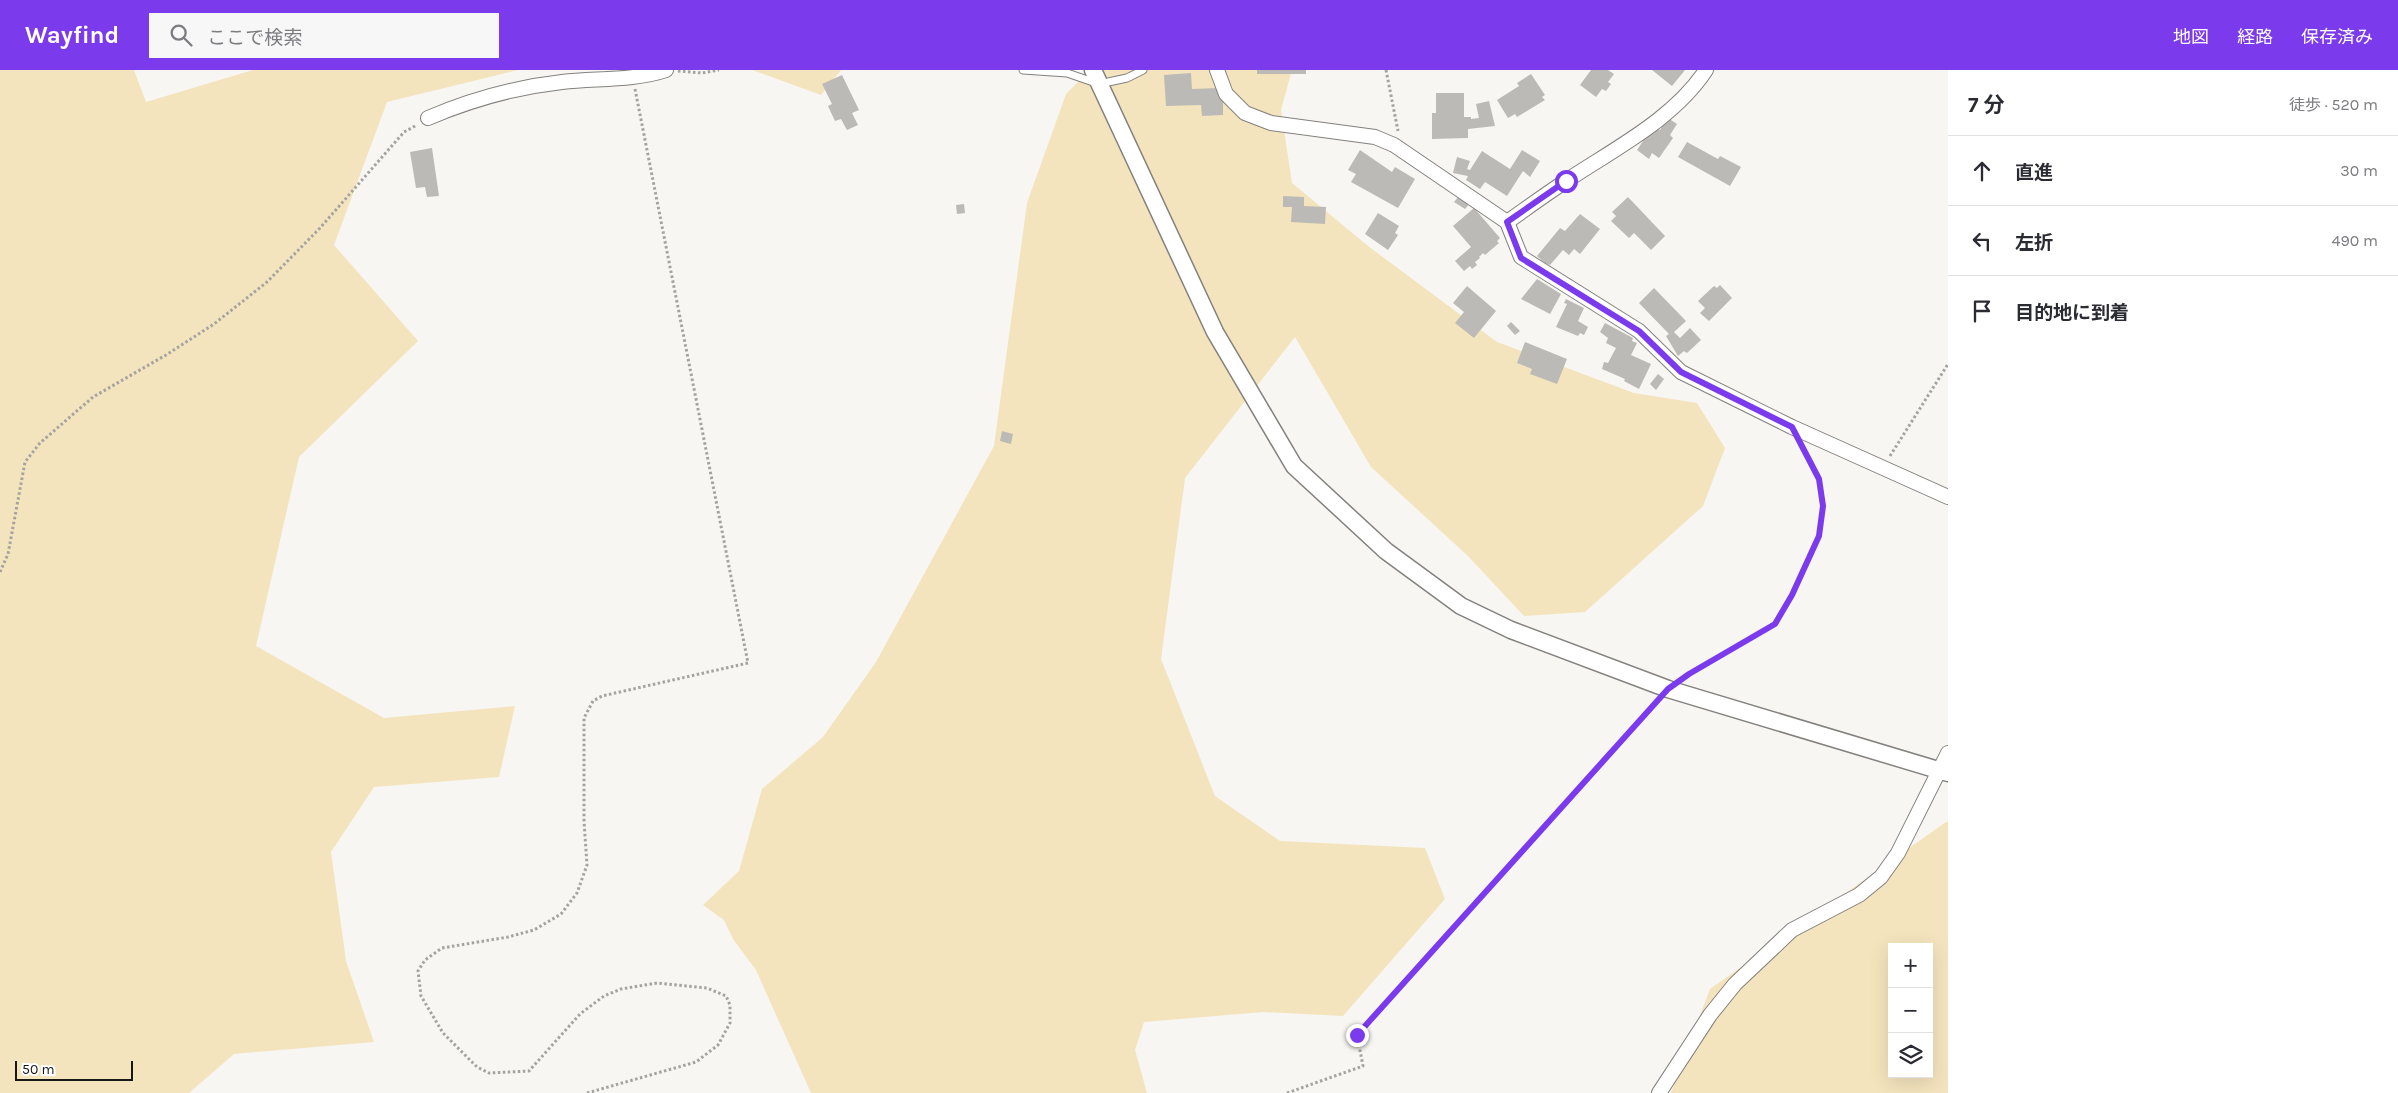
<!DOCTYPE html>
<html lang="ja">
<head>
<meta charset="utf-8">
<style>
	:root { --surface:#fff; --page:#f7f7f7; --text:#2b2b33; --muted:#7c7c81; --line:#e1e1e2; --accent:#7c3aed }
	body { margin:0; font-family:Karla,"Noto Sans JP",sans-serif; background:var(--page); color:var(--text) }
	.controls { position:absolute; right:15px; bottom:15px; display:grid; overflow:hidden; border-radius:0px; box-shadow:0 5px 20px #0002 }
	.controls button { width:45px; height:45px; display:grid; place-items:center; padding:0; border:0; border-bottom:1px solid var(--line); background:var(--surface); color:var(--text); font:25px sans-serif }
	.scale { position:absolute; left:15px; bottom:12px; width:118px; box-sizing:border-box; padding-left:5px; border:2px solid #181716; border-top:0; font-size:14px; line-height:18px; white-space:nowrap; color:#181716; -webkit-text-stroke:4px #fff; paint-order:stroke }
	.stop { position:absolute; width:15px; height:15px; margin:-11px; border:4px solid #7c3aed; border-radius:50%; background:#fff }
	.stop.end { background:#7c3aed; border-color:#fff; box-shadow:0 1px 5px #0008 }
	.list { margin:0; padding:0; list-style:none }
	h2 { display:flex; justify-content:space-between; align-items:center; height:65px; margin:0; padding:0 20px; font-size:21px }
	h2 small { font-size:16px; font-weight:400; color:var(--muted) }
	.list li { display:grid; grid-template-columns:32px 1fr auto; gap:15px; align-items:center; box-sizing:border-box; height:70px; padding:0 20px; border-top:1px solid var(--line) }
	.list b { display:block; font-size:19px; white-space:nowrap }
	.list em { font-size:16px; font-style:normal; color:var(--muted) }
	.icon { flex:none; width:28px; height:28px; fill:none; stroke:currentColor; stroke-width:2; stroke-linecap:round; stroke-linejoin:round }
	.map { position:relative; flex:none; width:1948px; height:1023px; overflow:hidden }
	header { display:flex; align-items:center; gap:30px; box-sizing:border-box; height:70px; padding:0 25px; background:var(--accent); color:#fff }
	header strong { font-size:24px }
	nav { display:flex; gap:28px; margin-inline-start:auto; font-size:18px }
	.search { width:350px; height:45px; background:var(--page); display:flex; align-items:center; gap:12px; box-sizing:border-box; padding:0 18px; border-radius:0px; color:var(--muted); font-size:19px }
	main { display:flex }
	aside { flex:1; background:var(--surface) }
	.map>svg:first-child { display:block }
</style>
</head>
<body>
<header>
<strong>Wayfind</strong>
<div class="search"><svg class="icon" aria-label="search" viewBox="0 0 24 24"><circle cx="10" cy="10" r="6"/><path d="M15 15l6 6"/></svg>ここで検索</div>
<nav><a>地図</a><a>経路</a><a>保存済み</a></nav>
</header>
<main>
<div class="map">
<svg width="1948" height="1023" viewBox="0 0 1948 1023">
	<rect width="100%" height="100%" fill="#f7f6f2"/>
	<g fill="#f4e4bd" fill-rule="evenodd">
		<path d="M0,0h134l12,32 107,-32h265l-131,32 -53,143 84,96 -119,116 -43,189 128,72 131,-12 -16,71 -125,10 -43,65 15,109 28,81 -140,12 -45,39h-189z"/>
		<path d="M752,0h89l-20,25z"/>
		<path d="M1090,0h202l-11,40 11,73 76,63 129,96 137,51 63,10 28,45 -22,58 -118,106 -61,4 -56,-60 -97,-89 -76,-130 -110,141 -24,181 54,137 65,45 145,7 20,51 -102,117 -80,-4 -119,10 -9,28 12,43h-336l-55,-123 -23,-31 -9,-19 -21,-15 36,-34 23,-82 61,-52 53,-75 118,-216 33,-243 39,-109z"/>
		<path d="M1946,752h2v271h-277l39,-104zM1892,877h37v127h-37z"/>
	</g>
	<g fill="#bbbab6">
		<rect x="1257" y="0" width="49" height="4"/>
		<path d="M1591,0h17l6,4 -6,8 3,2 -5,7 -4,-2 -6,8 -16,-12z"/>
		<path d="M1652,0h33l-13,16z"/>
		<path d="M1191,3l1,16 26,-1 1,10h4v17l-21,1 -1,-11 -35,1 -2,-31z"/>
		<path d="M1531,4l14,21 -3,2 3,3 -28,17 -2,-3 -7,4 -11,-18 22,-14 -2,-3z"/>
		<path d="M842,5l17,35 -7,3 6,12 -11,5 -6,-11 -6,2 -7,-15 4,-2 -10,-20z"/>
		<path d="M1436,23h28v24h7v2l8,-1 -3,-14 13,-3 6,25 -27,3v9l-36,1v-26h4z"/>
		<path d="M1668,48l9,6 -7,11 3,3 -14,20 -7,-5 -3,6 -12,-9 16,-24 7,4z"/>
		<path d="M1687,72l31,17 2,-3 21,11 -11,19 -52,-29z"/>
		<path d="M432,78l7,48 -12,1 -2,-10 -9,1 -6,-36z"/>
		<path d="M1360,80l32,22 3,-5 20,12 -17,29 -47,-26 5,-8 -8,-4z"/>
		<path d="M1522,80l18,11 -10,16 -7,-6 -16,25 -22,-14 -5,7 -14,-9 2,-4 -15,-3 4,-16 13,4 -3,8 3,1 12,-19 28,18z"/>
		<path d="M1283,126l21,1v9l22,1 -1,17 -34,-2 1,-15h-9z"/>
		<path d="M1459,126l11,7 -5,6 -11,-7z"/>
		<path d="M1628,127l37,39 -14,14 -17,-17 -5,5 -18,-17 5,-5 -4,-4z"/>
		<path d="M964,134l1,9 -8,1 -1,-9z"/>
		<path d="M1474,138l26,30 -3,3 2,2 -14,12 -2,-2 -4,4 1,1 -5,4 2,3 -5,4 -2,-3 -6,5 -9,-10 16,-14 -18,-21z"/>
		<path d="M1378,143l21,13 -4,7 3,2 -10,15 -23,-16z"/>
		<path d="M1580,144l20,15 -20,25 -6,-5 -5,6 -6,-5 -13,15 -5,-2 -8,-7 23,-28 5,3z"/>
		<path d="M1537,209l24,15 -11,20 -29,-15z"/>
		<path d="M1720,215l12,13 -23,23 -9,-8 5,-5 -7,-7 16,-15 3,2z"/>
		<path d="M1467,216l29,25 -22,27 -19,-15 9,-11 -11,-9z"/>
		<path d="M1654,218l32,33 -12,11 6,6 10,-10 11,12 -14,13 -3,-2 -6,5 -12,-20 3,-2 -30,-31z"/>
		<path d="M1566,229l18,9 -6,13 10,6 -4,8 -4,-2 -2,3 -22,-9 11,-23 -3,-1z"/>
		<path d="M1511,252l9,9 -5,4 -8,-9z"/>
		<path d="M1605,253l28,15 -1,3 5,2 -6,12 20,9 -12,25 -15,-8 1,-2 -23,-10 2,-7 4,1 8,-15 -10,-5 2,-5 -8,-6z"/>
		<path d="M1525,272l42,17 -10,25 -27,-10 2,-5 -15,-6z"/>
		<path d="M1658,304l6,5 -8,11 -6,-6z"/>
		<path d="M1002,361l11,3 -2,10 -11,-3z"/>
	</g>
	<g fill="none" stroke-linecap="round" stroke-linejoin="round">
		<g stroke="#83817e" stroke-width="9">
			<path id="service" d="M1023,0l44,3 32,11 28,-6 16,-8"/>
		</g>
		<g stroke="#83817e" stroke-width="16">
			<g id="minor">
				<path d="M1217,0l9,24 19,19 26,10 104,14 19,8 113,77 14,35 118,74 42,41 111,55 156,70"/>
				<path d="M428,48c42,-18 89,-31 134,-36 34,-4 71,-1 104,-12"/>
				<path d="M1507,152c20,-14 39,-28 59,-41 48,-32 108,-62 140,-111"/>
				<path d="M1659,1023l51,-78 25,-31 57,-54 67,-35 22,-18 17,-24 50,-100"/>
			</g>
		</g>
		<g stroke="#83817e" stroke-width="19">
			<path id="tertiary" d="M1093,0l122,262 79,134 92,85 75,55 50,24 157,59 280,84"/>
		</g>
		<g stroke="#a4a3a1" stroke-width="3" stroke-dasharray="2.5 2.5" stroke-linecap="butt">
			<path d="M1386,0l12,61"/>
			<path d="M678,1l24,2 17,-3"/>
			<path d="M1890,386l58,-92"/>
			<path d="M0,502l8,-18 17,-92 15,-19 53,-46 73,-42 48,-31 53,-42 53,-54 84,-96 13,-7"/>
			<path d="M1683,608l92,-54 17,-29 27,-59 4,-30 -4,-27 -17,-32"/>
			<path d="M587,1023l109,-31 22,-17 12,-22v-18l-4,-9 -19,-8 -50,-5 -36,6 -17,7 -24,18 -51,57 -40,2 -12,-6 -34,-34 -22,-37 -3,-25 7,-11 17,-12 66,-11 26,-7 27,-16 16,-21 10,-28 -3,-44v-103l9,-17 9,-5 146,-33 -113,-574"/>
			<path d="M1287,1023l76,-27 -6,-31 301,-335"/>
		</g>
		<use href="#service" stroke="#fff" stroke-width="7"/>
		<use href="#minor" stroke="#fff" stroke-width="14"/>
		<use href="#tertiary" stroke="#fff" stroke-width="16"/>
	</g>
	<g fill="none" stroke-linecap="round" stroke-linejoin="round">
		<path stroke="#7c3aed" stroke-width="6" d="M1357,965l311,-346 21,-15 86,-50 17,-29 27,-59 4,-30 -4,-27 -27,-52 -111,-55 -42,-41 -118,-73 -14,-36 59,-41"/>
	</g>
</svg>
<div class="controls">
<button>+</button>
<button>−</button>
<button><svg class="icon" aria-label="layers" viewBox="0 0 24 24"><path d="M12 4l9 5-9 5-9-5zM3 14l9 5 9-5"/></svg></button>
</div>
<div class="scale">50 m</div>
<div class="stop" style="left:1566px;top:111px"></div>
<div class="stop end" style="left:1357px;top:965px"></div>
</div>
<aside>
<h2>7 分<small>徒歩 · 520 m</small></h2>
<ul class="list">
<li><svg class="icon" aria-label="ahead" viewBox="0 0 24 24"><path d="M12 20V5M6 11l6-6 6 6"/></svg><div><b>直進</b></div><em>30 m</em></li>
<li><svg class="icon" aria-label="left" viewBox="0 0 24 24"><path d="M17 20v-9H6M10 6l-5 5 5 5"/></svg><div><b>左折</b></div><em>490 m</em></li>
<li><svg class="icon" aria-label="arrive" viewBox="0 0 24 24"><path d="M6 21V4h12l-3 4 3 4H6"/></svg><div><b>目的地に到着</b></div></li>
</ul>
</aside>
</main>
</body>
</html>
